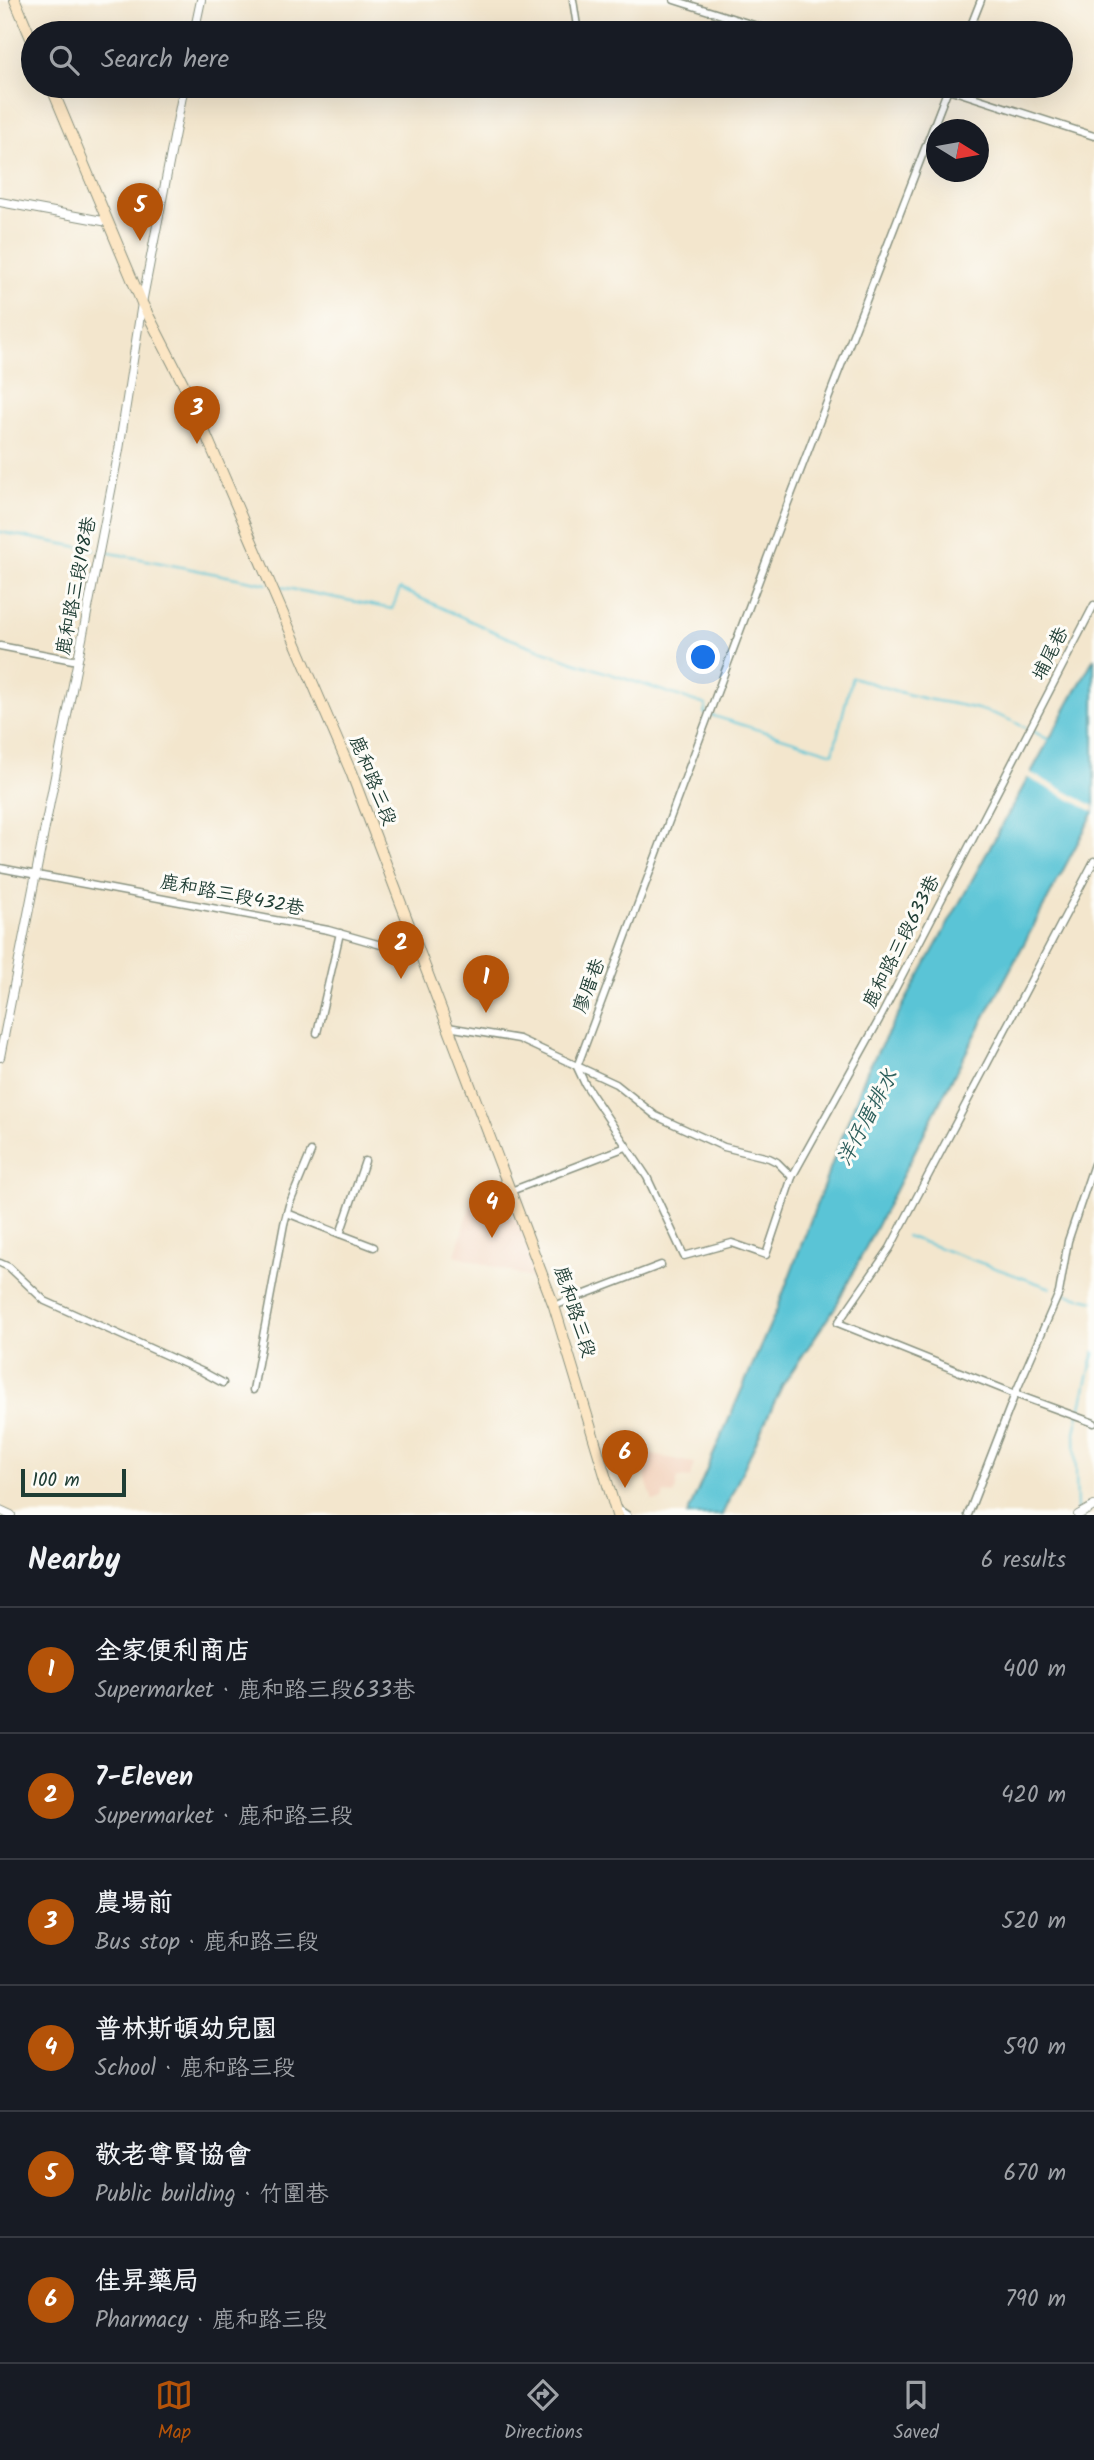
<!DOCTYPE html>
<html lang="en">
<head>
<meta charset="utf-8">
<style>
	:root { --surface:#171b24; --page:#242831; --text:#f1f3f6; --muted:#9ea1a6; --line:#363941; --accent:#b45309 }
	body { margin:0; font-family:Kalam,"LXGW WenKai TC",sans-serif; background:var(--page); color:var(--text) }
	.compass { position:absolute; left:926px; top:119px; width:63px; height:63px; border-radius:50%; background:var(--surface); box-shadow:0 7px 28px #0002; rotate:101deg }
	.scale { position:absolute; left:21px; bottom:18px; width:105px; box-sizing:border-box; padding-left:7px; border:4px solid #1f3d34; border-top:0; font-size:19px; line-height:24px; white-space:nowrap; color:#1f3d34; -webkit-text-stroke:5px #fdfcf7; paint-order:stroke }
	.you { position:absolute; left:704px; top:658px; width:24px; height:24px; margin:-18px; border:5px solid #fff; border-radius:50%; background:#1a73e8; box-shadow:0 0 0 10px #1a73e833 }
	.badge { display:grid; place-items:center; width:46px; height:46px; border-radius:50%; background:var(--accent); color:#fff; font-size:23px; font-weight:700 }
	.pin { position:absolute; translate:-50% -58px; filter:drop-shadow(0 2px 4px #0008) }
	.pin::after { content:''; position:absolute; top:37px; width:24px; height:21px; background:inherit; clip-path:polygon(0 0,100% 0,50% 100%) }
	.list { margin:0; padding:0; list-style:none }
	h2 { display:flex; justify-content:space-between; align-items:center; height:91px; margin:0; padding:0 28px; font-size:30px }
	h2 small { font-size:23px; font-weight:400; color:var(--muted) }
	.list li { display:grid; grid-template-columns:46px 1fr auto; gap:21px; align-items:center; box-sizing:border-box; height:126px; padding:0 28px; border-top:2px solid var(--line) }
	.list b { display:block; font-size:26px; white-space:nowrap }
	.list p { margin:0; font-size:23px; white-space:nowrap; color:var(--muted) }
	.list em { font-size:23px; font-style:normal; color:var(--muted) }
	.icon { flex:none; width:38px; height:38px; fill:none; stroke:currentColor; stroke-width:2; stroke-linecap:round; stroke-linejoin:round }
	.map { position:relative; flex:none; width:1094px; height:1515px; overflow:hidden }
	.search { position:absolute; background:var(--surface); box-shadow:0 7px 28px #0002; left:21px; right:21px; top:21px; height:77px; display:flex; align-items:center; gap:18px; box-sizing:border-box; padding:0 24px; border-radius:38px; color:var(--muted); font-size:26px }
	.sheet { height:847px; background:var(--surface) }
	nav { display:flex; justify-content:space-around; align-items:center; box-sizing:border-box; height:98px; border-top:2px solid var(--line); background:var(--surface); font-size:19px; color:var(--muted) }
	nav a { display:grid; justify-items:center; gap:4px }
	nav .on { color:var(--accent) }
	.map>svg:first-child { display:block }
</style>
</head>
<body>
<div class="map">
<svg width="1094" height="1515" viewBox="0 0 1094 1515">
	<rect width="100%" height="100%" fill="#fdfcf7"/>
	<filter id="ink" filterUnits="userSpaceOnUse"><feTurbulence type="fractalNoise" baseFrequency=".0143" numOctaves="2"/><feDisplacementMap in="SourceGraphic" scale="14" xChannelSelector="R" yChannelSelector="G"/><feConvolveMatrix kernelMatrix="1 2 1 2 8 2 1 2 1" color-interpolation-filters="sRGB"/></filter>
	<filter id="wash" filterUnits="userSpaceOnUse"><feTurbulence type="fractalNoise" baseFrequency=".00686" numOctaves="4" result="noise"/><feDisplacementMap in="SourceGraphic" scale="28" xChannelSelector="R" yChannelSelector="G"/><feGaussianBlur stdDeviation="1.57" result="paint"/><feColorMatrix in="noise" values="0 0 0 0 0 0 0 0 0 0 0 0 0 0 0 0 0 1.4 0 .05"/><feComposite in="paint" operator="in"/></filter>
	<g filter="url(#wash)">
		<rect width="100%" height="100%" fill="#f3e6cd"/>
		<g fill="#f3d4bf">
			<path d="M471,1204l48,16 17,60 -81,-25z"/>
			<path d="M647,1454l47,9 -4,15h-12l-4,17 -10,-2 -2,7 -9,1 -7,-21z"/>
		</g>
		<path fill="#5ac4d6" stroke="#3c8085" stroke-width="2" d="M1094,658v154l-150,282 -108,212 -54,80 -60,129h-35l90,-206 90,-238z"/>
		<path fill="#f3e6cd" d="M1029,772l65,34v6l-68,-35z"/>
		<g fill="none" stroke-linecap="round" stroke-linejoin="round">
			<g stroke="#5ac4d6" stroke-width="2">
				<path d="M0,532l95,18"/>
				<path d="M101,551l166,33"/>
				<path d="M276,586l116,23 8,-20 106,48 65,24 135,44 -2,8 129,40 19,-76c25,8 53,18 80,23 35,6 63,11 94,28"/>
				<path d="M1031,730l20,11"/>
				<path d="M906,1236l145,52"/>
				<path d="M1060,1293l34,8"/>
				<path d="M1077,1510l-2,-78 19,-80"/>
			</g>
		</g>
	</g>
	<g filter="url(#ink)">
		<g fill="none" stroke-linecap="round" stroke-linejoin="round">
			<g stroke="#899280" stroke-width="9">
				<g id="minor">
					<path d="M573,0l5,33"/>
					<path d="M674,0l105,33"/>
					<path d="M968,33l13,-33"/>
					<path d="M939,86l155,50"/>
					<path d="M949,86l-163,422 -209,559 8,17 62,93 37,79 48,-13 34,12 26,-78 87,-157 215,-415"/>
					<path d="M0,646l78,15"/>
					<path d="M1094,861l-204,387 -52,75 177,71 79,29"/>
					<path d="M0,868l328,62 92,26"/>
					<path d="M448,1027l71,12 97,45 40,32 68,31 45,11 8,4 15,15"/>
					<path d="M317,1033l23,-100"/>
					<path d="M511,1191l115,-44"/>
					<path d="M287,1213l53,21 25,-73"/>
					<path d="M340,1234l34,13"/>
					<path d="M0,1263l9,4 36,34 158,71 20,11"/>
					<path d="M554,1306l107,-41"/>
					<path d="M253,1390l31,-166 5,-19 22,-53"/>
					<path d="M615,1507l12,8"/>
					<path d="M968,1515l47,-121 44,-101 9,-52 26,-77"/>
				</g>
			</g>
			<g stroke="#899280" stroke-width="10">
				<g id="tertiary">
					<path d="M194,33l7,-33"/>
					<path d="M0,202l108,20"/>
					<path d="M0,1057l119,-607 23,-147 42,-217"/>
					<path d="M0,1510l11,5"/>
					<path d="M1078,1515l16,-9"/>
				</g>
			</g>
			<g stroke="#899280" stroke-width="12">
				<g id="secondary">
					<path d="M15,0l18,43"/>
					<path d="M51,86l91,217 46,90 163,379 203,534 63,209"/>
				</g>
			</g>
			<use href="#minor" stroke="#fff" stroke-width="6"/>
			<use href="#tertiary" stroke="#fff" stroke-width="8"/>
			<use href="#secondary" stroke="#fce6c4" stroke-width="10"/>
		</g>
	</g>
	<g text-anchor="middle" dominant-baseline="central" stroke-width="6" stroke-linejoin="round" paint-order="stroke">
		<g font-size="19" fill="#1f3d34" stroke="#fdfcf7">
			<text transform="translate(77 586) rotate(-79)">鹿和路三段198巷</text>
			<text transform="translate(1051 654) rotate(-63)">埔尾巷</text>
			<text transform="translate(372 781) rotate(68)">鹿和路三段</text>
			<text transform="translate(232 896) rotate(11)">鹿和路三段432巷</text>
			<text transform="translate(902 942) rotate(-63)">鹿和路三段633巷</text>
			<text transform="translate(590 986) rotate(-69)">廖厝巷</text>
			<text transform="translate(574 1312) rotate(72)">鹿和路三段</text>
		</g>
		<g font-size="21" font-style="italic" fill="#2e5f5c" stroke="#fdfcf7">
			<text transform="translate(868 1118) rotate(-62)">洋仔厝排水</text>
		</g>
	</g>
</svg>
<svg class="compass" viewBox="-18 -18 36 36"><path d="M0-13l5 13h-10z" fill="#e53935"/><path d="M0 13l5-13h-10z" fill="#9ea1a6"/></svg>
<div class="scale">100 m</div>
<div class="you"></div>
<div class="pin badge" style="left:486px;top:1013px">1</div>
<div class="pin badge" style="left:401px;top:979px">2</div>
<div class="pin badge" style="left:197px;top:444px">3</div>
<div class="pin badge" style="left:492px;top:1238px">4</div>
<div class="pin badge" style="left:140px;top:241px">5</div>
<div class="pin badge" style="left:625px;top:1488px">6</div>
<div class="search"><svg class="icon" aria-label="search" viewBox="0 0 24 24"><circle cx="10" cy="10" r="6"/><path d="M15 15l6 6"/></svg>Search here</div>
</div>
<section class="sheet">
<h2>Nearby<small>6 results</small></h2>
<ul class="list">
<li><span class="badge">1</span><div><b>全家便利商店</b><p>Supermarket · 鹿和路三段633巷</p></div><em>400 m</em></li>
<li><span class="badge">2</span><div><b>7-Eleven</b><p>Supermarket · 鹿和路三段</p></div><em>420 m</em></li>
<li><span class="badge">3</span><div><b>農場前</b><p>Bus stop · 鹿和路三段</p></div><em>520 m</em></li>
<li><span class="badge">4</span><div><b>普林斯頓幼兒園</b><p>School · 鹿和路三段</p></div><em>590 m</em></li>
<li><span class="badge">5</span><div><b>敬老尊賢協會</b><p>Public building · 竹圍巷</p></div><em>670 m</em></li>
<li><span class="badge">6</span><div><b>佳昇藥局</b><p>Pharmacy · 鹿和路三段</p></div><em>790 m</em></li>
</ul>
</section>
<nav>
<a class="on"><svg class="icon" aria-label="map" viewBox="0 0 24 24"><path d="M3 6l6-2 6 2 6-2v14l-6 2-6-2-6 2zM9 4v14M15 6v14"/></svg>Map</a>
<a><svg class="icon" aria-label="directions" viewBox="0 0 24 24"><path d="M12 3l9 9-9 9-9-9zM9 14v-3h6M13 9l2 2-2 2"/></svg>Directions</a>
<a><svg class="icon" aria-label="saved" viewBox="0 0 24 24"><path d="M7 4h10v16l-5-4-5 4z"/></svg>Saved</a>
</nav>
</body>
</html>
